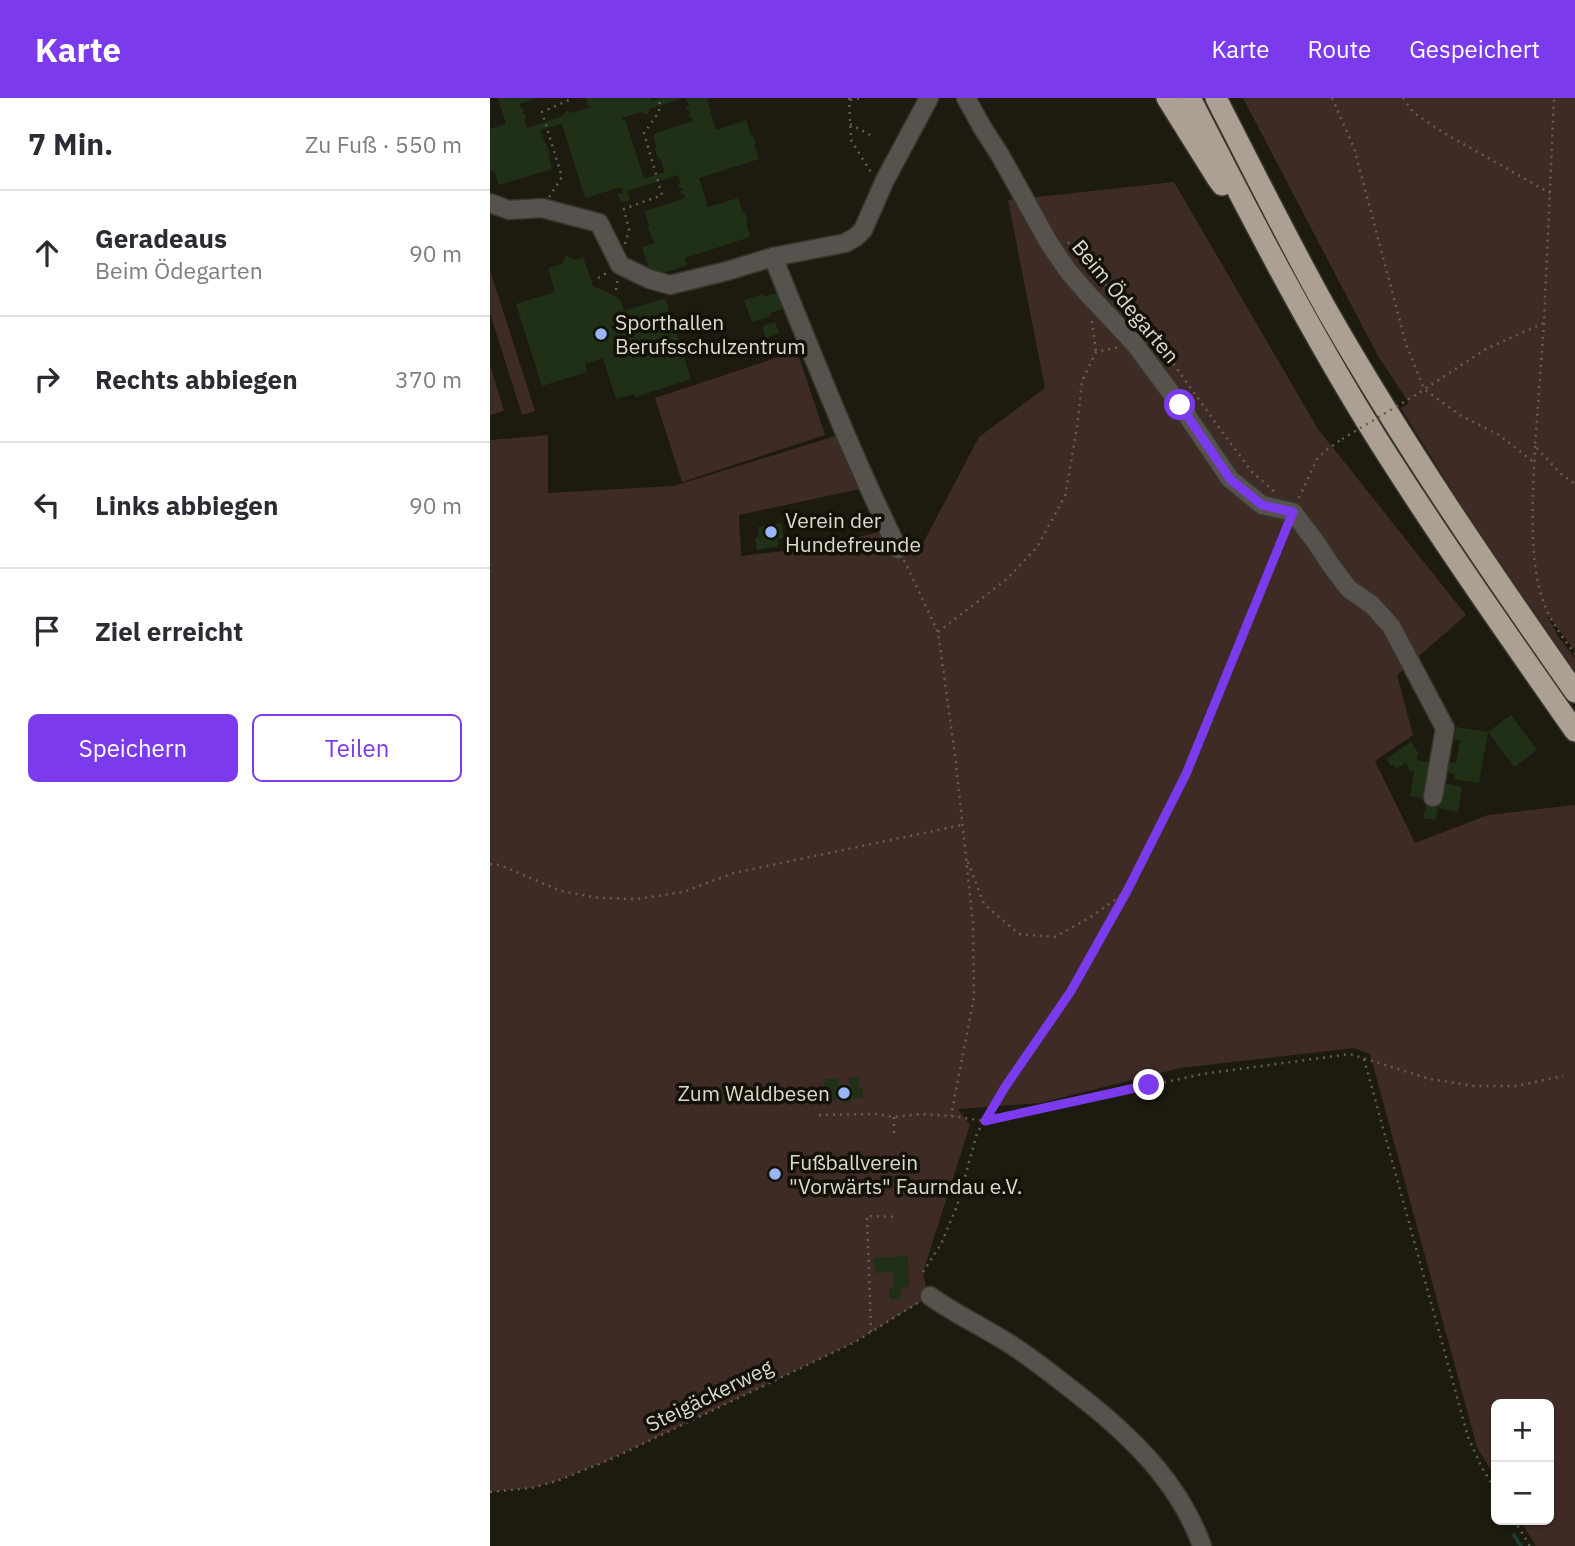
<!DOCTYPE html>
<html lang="de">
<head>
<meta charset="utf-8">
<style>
	:root { --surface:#fff; --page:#f2f2f3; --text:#2b2b33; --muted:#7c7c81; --line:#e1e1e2; --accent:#7c3aed }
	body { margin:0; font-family:"IBM Plex Sans",sans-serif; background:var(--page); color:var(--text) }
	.controls { position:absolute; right:21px; bottom:21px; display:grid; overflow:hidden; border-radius:10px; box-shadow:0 2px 5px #0004 }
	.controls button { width:63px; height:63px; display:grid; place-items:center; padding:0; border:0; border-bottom:2px solid var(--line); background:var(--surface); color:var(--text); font:35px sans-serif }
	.stop { position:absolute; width:21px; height:21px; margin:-16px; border:5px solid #7c3aed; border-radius:50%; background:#fff }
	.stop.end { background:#7c3aed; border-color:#fff; box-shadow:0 2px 7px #0008 }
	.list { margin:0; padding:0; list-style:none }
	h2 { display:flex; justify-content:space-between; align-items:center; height:91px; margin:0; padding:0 28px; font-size:30px }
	h2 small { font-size:23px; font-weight:400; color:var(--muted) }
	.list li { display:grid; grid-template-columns:46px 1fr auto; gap:21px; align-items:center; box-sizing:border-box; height:126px; padding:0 28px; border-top:2px solid var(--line) }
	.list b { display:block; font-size:26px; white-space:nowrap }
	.list p { margin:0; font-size:23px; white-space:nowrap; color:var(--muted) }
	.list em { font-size:23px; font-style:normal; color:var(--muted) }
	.actions { display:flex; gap:14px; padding:21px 28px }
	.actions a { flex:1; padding:16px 0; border:2px solid var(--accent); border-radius:10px; text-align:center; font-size:24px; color:var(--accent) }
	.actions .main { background:var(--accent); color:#fff }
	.icon { flex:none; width:38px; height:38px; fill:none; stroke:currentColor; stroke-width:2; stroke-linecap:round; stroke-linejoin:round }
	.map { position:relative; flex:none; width:1085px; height:1448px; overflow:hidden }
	header { display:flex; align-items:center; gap:42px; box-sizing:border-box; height:98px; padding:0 35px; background:var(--accent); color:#fff }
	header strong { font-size:33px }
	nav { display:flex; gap:38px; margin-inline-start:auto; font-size:24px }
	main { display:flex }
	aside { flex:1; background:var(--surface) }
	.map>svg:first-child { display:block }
</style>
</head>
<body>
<header>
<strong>Karte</strong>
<nav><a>Karte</a><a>Route</a><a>Gespeichert</a></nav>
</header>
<main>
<aside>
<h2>7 Min.<small>Zu Fuß · 550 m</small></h2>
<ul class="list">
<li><svg class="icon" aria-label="ahead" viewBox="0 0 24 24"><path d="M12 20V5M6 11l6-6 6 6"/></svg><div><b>Geradeaus</b><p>Beim Ödegarten</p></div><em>90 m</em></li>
<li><svg class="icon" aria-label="right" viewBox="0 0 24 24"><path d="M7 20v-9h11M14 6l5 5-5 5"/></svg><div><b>Rechts abbiegen</b></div><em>370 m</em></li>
<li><svg class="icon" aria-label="left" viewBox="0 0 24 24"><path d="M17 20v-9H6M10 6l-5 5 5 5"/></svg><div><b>Links abbiegen</b></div><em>90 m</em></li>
<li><svg class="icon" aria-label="arrive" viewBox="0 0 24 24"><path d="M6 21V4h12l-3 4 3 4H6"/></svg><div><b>Ziel erreicht</b></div></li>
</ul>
<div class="actions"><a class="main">Speichern</a><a>Teilen</a></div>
</aside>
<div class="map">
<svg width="1085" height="1448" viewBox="0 0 1085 1448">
	<rect width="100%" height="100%" fill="#1d1b0f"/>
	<g fill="#3f2b26">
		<path d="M753,0h332v553l-29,-38 13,25 16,20v14l-112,-164 -62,-100 8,-5 -31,-47z"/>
		<path d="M684,84l144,247 148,186 -69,60 16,60 -38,26 40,82 73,-28 87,-10v741h-39l-16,-26h29v-116h-53v75l-19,-32 -107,-393 -16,-6 -174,20 -140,35 -82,6 12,16 -47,147 2,11 5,13 -75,46 -246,118 -52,21 -26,7 -41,4v-1052l58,-5v58l126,-7 171,-53 24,54 -130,28 2,41 77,-9 65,-16 10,7 28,9 58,-110 66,-49 -37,-188z"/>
		<path d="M0,172l45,141 -13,4 -32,-102z"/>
		<path d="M307,253l28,84 -143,47 -27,-84z"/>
		<path d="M0,267l14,46 -14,4z"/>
	</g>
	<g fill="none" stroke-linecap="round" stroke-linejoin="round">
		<path stroke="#1b3f33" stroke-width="3.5" d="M1024,1437l7,11"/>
	</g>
	<g fill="#203017">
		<path d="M8,0h40l-19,6 5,8 -2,1 1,1h2l1,4 -2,1 3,9 36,-12 3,-6 6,3 19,-6v-2l-3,1 -2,-8h65l1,3 10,-3h21l-33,11 -3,6 -6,-3 -19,6 1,2 2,-1 19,60 21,-7 -5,-14 -2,1 -3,-10h2l-4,-15 40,-13 -1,-4 -2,1 -2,-5h3l-1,-2h-2l-2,-4 3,-1 -3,-8h25l-4,2 9,30 30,-10 5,15h2l3,9h-2l5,15 -60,19 9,29 30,-9 5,15 2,-1 3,9 -2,1 4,15 -65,21 2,7 -26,9 -13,-8 -6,-19 13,-4 -8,-16 2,-1 -4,-15 40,-13 -1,-4 -2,1 -2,-4 3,-1 -1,-2h-2l-2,-4 3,-1 -3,-8 -51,16 3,9 -9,3 -3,-9 5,-1 -2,-6 -36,11 -23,-74 -22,6 10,24h-2l4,15 -53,16 -5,-15 -4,2v-43l16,-5z"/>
		<path d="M76,157l9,5 8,-3 10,29 24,11 -1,1 5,3 3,10 41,-13 26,81 -56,18 -1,-3 -18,5 -13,-41 -18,6 2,8 -45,14 -26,-82 39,-12 -7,-24 14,-4z"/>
		<path d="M289,194l6,16 -15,5 1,3 -19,6 -8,-22 19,-6 1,3z"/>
		<path d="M285,224l4,11 -13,5 -4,-12z"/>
		<path d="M291,425l3,15 -7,1 2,7 -22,4 -2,-12 4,-1 -1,-10z"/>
		<path d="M1021,617l26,35 -23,17 -26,-35z"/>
		<path d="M966,629l32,5 -9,51 -25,-4v-5l-9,-2 1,-10 10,1 4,-23h-6z"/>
		<path d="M921,644l8,12 -3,2 2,4 15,3 -7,36 -16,-3 4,-24 -4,-1 -4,-8 -10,6 -3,-5 -2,2 -5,-7z"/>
		<path d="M953,685l19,4 -4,25 -20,-4z"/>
		<path d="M936,707l12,3 -3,12 -12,-2z"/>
		<path d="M359,979h10v11l4,-1v11l-12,1v3l-7,1v-4l-19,1 -1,-21 14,-1 1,9h11z"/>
		<path d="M418,1158l1,31h-9l1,12h-11l-1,-12h5l-1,-15 -19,1v-15z"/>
	</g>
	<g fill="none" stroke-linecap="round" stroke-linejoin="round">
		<g stroke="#37362a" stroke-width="21">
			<g id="minor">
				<path d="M476,0l16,29 18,28 49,88 19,28 19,22 47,50 46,62 50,74 32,26 31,7 24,32 13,20 19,25 23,16 19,21 54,102 -12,69"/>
				<path d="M0,105l19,7 33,-2 57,15 21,42 29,14 21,6 57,-14 46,-14 72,-14 11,-6 7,-7 22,-50 44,-82"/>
				<path d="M283,159c40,98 78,197 125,292"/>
				<path d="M440,1198c26,19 56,32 83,50 27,18 52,38 77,58 48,39 91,83 112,142"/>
			</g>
		</g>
		<g stroke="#37362a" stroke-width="24">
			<g id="highway">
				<path d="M677,0l50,80 5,7"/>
				<path d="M700,0c59,115 118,230 186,339 63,100 131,197 199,294"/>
				<path d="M726,0c37,72 73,145 113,216 75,131 160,255 246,378"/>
			</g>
		</g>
		<g stroke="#605f54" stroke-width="2.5" stroke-dasharray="2 5" stroke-linecap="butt">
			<path d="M359,0l2,42 21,34"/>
			<path d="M842,0l22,50 52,196 18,45 36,26 39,20 36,28"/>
			<path d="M913,0l11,15 30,20 106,60"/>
			<path d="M360,2l11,-2"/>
			<path d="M360,26l22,12"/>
			<path d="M59,99l13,-20 -20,-65 27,-12 -1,-2"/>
			<path d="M578,144l97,110 55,77 32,43 23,20"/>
			<path d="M135,146l4,-14 -5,-21 38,-14 -18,-62 15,-21 1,-14"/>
			<path d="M108,180l10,-6"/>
			<path d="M126,192l2,-12"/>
			<path d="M602,223l4,31"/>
			<path d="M1054,225l-9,123 26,28 14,10"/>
			<path d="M924,298l72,-47 58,-26 10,-225"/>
			<path d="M1045,348c-2,47 -8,120 11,162 7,17 18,31 29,46"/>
			<path d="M809,400l18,-39 8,-8 17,-12"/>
			<path d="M414,462l34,72 17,123 18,168 1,74 -23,119"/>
			<path d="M448,534l69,-53 30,-32 28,-51 12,-68 5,-47 14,-29 23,-5"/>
			<path d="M478,764l16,42 35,30 36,3 34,-19 36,-25"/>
			<path d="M0,766l10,1 61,26 38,7 38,1 46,-7 51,-19 228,-48"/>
			<path d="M874,961l104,378 13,29 15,25"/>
			<path d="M329,1017l56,-1 19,3 27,-3 30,2 34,5 218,-47 147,-20 80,25 44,7h42l47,-10"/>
			<path d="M404,1035v-16"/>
			<path d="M433,1174l18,-28 16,-38 20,-73 28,-46 66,-96 56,-100 60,-117 100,-247"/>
			<path d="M381,1234l-4,-116 30,1"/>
			<path d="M0,1394l41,-4 26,-7 52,-21 246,-118 64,-40"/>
			<path d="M1024,1422l16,26"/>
		</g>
		<use href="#minor" stroke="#57524d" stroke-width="18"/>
		<use href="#highway" stroke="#aca093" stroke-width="21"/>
		<path stroke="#605f54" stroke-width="2.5" stroke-dasharray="2 5" stroke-linecap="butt" d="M852,341l72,-43"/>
	</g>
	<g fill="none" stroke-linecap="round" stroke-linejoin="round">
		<path stroke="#7c3aed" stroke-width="9" d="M659,987l-164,36 20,-34 66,-96 56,-100 59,-117 107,-262 -31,-7 -32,-26 -50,-74"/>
	</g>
	<g fill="#9ab5fd" stroke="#141206" stroke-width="2.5">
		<circle cx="111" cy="236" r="7"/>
		<circle cx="281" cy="434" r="7"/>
		<circle cx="354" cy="995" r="7"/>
		<circle cx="285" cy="1076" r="7"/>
	</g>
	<g text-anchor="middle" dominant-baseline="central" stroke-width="7" stroke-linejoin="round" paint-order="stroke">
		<g font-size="21" fill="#dadad1" stroke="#141206">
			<text transform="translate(636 203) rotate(50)">Beim Ödegarten</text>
			<text transform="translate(219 1297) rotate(-26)">Steigäckerweg</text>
		</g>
		<g font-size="21" fill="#dadad1" stroke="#141206" text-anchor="start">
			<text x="125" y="224">Sporthallen<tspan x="125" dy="24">Berufsschulzentrum</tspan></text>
			<text x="295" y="422">Verein der<tspan x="295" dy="24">Hundefreunde</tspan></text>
			<text x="340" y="995" text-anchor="end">Zum Waldbesen</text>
			<text x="299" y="1064">Fußballverein<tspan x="299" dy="24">"Vorwärts" Faurndau e.V.</tspan></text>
		</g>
	</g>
</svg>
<div class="controls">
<button>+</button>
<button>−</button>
</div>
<div class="stop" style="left:690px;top:307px"></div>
<div class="stop end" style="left:659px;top:987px"></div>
</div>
</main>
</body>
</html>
